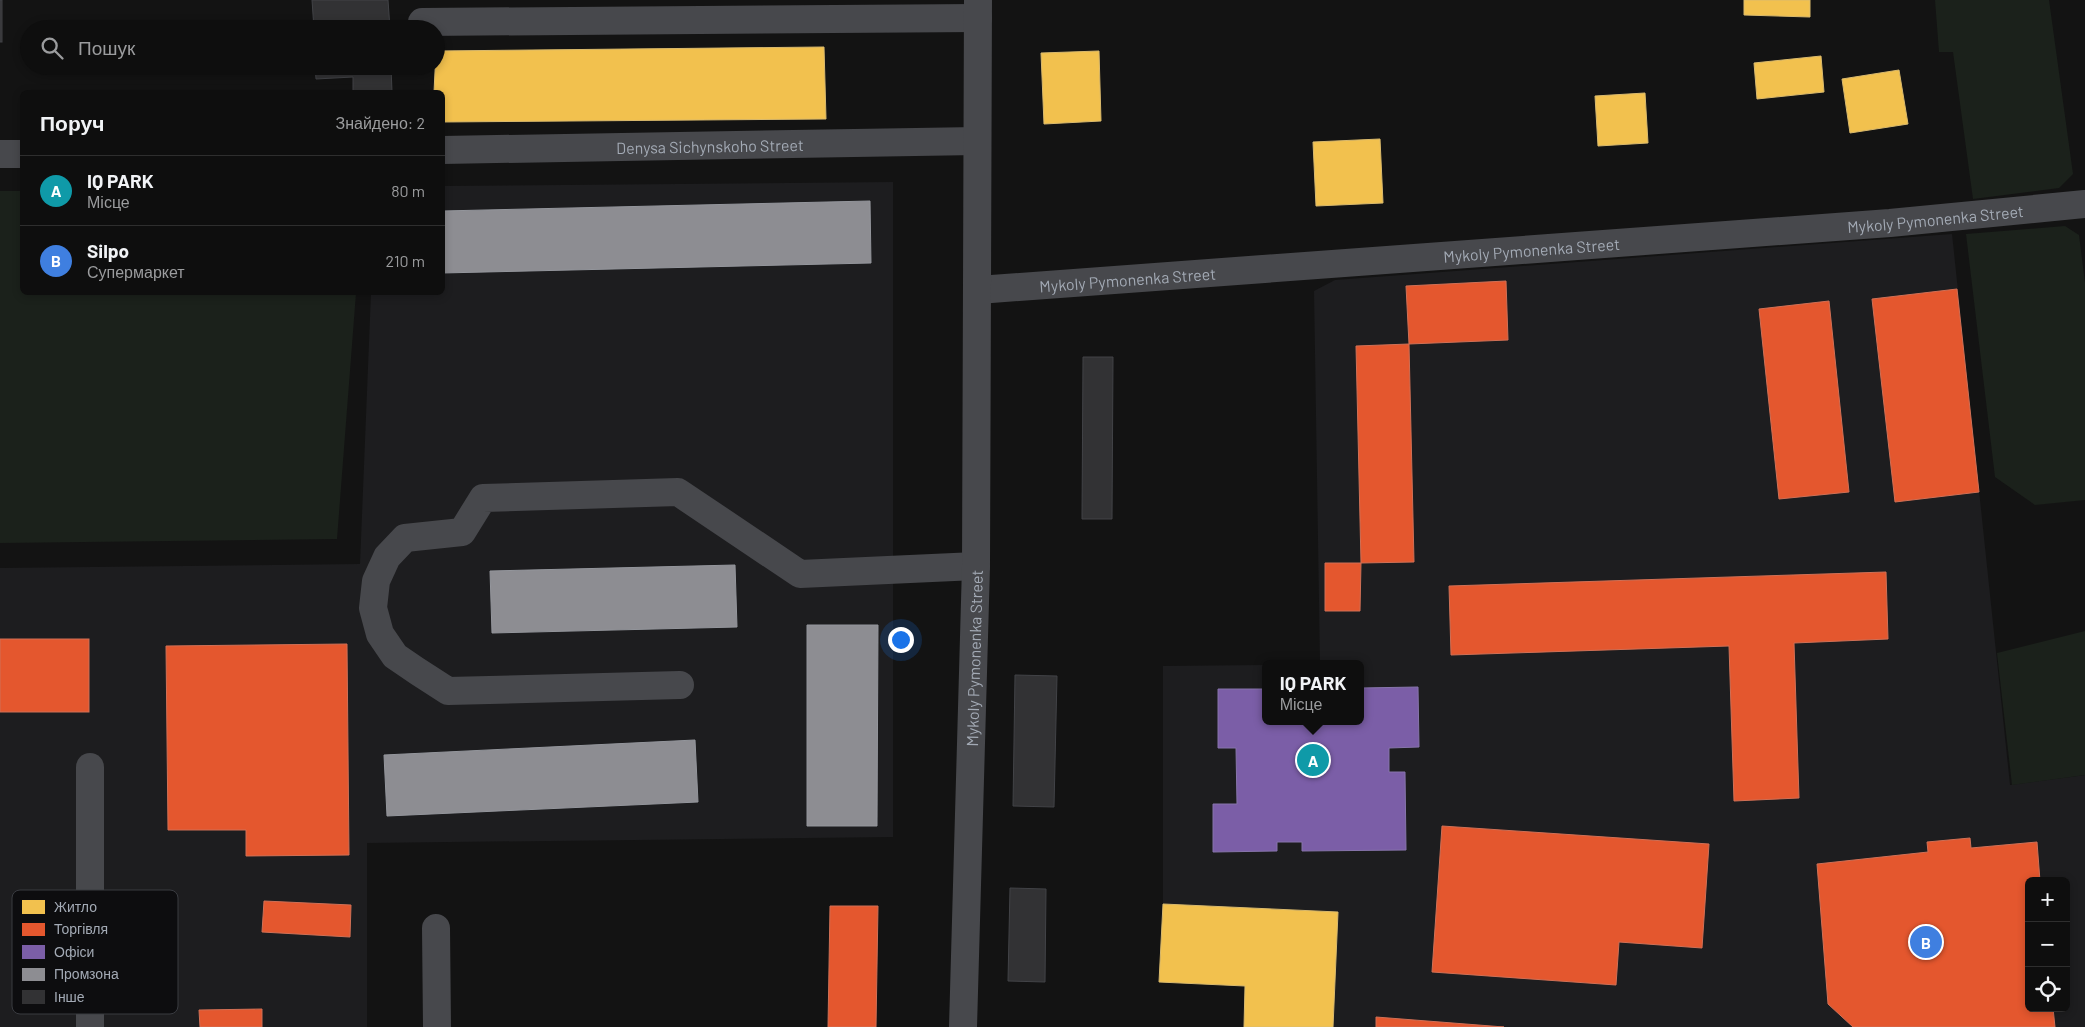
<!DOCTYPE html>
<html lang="uk">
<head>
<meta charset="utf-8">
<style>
	:root { --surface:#0e0e0e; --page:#171717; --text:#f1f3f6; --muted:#9b9c9e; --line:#2e2e2e; --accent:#0b8043 }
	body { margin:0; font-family:Barlow,sans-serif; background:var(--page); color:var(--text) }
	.controls { position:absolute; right:15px; bottom:15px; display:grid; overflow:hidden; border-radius:8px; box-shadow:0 2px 8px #0003 }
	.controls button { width:45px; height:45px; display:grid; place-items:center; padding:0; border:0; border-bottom:1px solid var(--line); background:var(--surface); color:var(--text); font:25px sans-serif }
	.you { position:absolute; left:900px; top:639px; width:18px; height:18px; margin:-12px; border:4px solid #fff; border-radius:50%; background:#1a73e8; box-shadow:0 0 0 8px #1a73e833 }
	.badge { display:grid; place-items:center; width:32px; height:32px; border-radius:50%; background:var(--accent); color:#fff; font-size:16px; font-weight:700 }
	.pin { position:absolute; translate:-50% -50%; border:2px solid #fff; box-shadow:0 1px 5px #0006 }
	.popup { position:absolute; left:1262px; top:660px; width:102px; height:65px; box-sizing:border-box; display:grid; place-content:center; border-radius:8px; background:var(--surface); filter:drop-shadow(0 1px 4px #0005); font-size:16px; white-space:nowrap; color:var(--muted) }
	.popup b { font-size:19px; color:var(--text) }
	.popup::after { content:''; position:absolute; left:50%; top:100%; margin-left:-10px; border:10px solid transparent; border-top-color:var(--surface) }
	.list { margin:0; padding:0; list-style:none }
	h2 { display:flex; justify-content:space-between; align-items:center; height:65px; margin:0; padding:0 20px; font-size:21px }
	h2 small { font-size:16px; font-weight:400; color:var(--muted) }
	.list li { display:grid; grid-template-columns:32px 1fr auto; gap:15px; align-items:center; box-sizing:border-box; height:70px; padding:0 20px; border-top:1px solid var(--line) }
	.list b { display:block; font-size:19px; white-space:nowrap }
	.list p { margin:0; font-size:16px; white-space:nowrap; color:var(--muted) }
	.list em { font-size:16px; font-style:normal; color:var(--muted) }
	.icon { flex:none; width:28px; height:28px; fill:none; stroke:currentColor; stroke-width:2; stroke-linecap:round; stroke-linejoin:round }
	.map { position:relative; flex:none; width:2085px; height:1027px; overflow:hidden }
	.search { position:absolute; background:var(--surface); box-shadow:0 2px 8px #0003; left:20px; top:20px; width:425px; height:55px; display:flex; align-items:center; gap:12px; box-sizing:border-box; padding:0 18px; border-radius:28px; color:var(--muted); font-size:19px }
	.panel { position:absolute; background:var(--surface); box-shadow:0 2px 8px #0003; left:20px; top:90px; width:425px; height:205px; border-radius:8px }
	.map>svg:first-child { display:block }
</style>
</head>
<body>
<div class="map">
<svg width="2085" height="1027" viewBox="0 0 2085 1027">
	<rect width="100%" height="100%" fill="#131313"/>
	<g fill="#1d1d1f" fill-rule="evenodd">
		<path d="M893,182v655l-526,6v184h-367v-459l360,-4 11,-271 71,-1 1,-106z"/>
		<path d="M1952,234l58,551 75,-10v252h-752l5,-115 -175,-8v-238l102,-1 1,56h94v-57h-40l-6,-373 21,-11zM2029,881h37v127h-37z"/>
	</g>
	<g fill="#1b211b">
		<path d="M1935,0h114l24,174 -14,14 -86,11 -20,-147h-14z"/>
		<path d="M0,191h22v101l334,1 -19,246 -337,4z"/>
		<path d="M2065,226l14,9 6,48v217l-50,5 -40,-28 -29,-243z"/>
		<path d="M2085,631v144l-73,10 -15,-132z"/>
	</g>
	<g fill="#f2c14e" stroke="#daba6d">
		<path d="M1744,0h66v17l-66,-2z"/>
		<path d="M824,47l2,72 -384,3v-30h-8l2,-41z"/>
		<path d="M1099,51l2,70 -57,3 -3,-71z"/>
		<path d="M1821,56l3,36 -67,7 -3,-36z"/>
		<path d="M1899,70l9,54 -58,9 -8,-54z"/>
		<path d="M1645,93l3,50 -50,3 -3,-50z"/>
		<path d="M1380,139l3,64 -67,3 -3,-64z"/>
		<path d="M1163,904l175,8 -5,115h-89l1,-41 -86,-4z"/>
	</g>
	<g fill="#e4572e" stroke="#d07056">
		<path d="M1506,281l2,59 -99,4 -3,-58z"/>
		<path d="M1957,289l22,203 -84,10 -23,-203z"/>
		<path d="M1829,301l20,191 -70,7 -20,-190z"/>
		<path d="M1409,344l5,218 -53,1 -5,-217z"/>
		<path d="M1325,563h36l-1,48h-35z"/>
		<path d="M1886,572l2,67 -94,4 5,155 -65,3 -5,-155 -278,9 -2,-69z"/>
		<rect x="0" y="639" width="89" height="73"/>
		<path d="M347,644l2,211 -103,1v-26h-78l-2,-184z"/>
		<path d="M1442,826l267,18 -7,104 -83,-6 -3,43 -184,-13z"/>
		<path d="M1970,838l1,10 66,-6 3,39h-11v127h24l2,19h-202l-25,-23 -11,-140 111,-12 -1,-10z"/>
		<path d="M264,901l87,4 -1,32 -88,-5z"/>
		<path d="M830,906h48l-2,121h-48z"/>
		<path d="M262,1009v18h-62l-1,-17z"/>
		<path d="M1376,1017l128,10h-128z"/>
	</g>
	<path fill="#7b5ea7" stroke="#8775ab" d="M1418,687l1,60 -30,1v24h16l1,78 -104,1v-9h-25v9l-64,1v-48h24l-1,-56h-18v-59h48v32h94v-33z"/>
	<g fill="#8d8d92" stroke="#94969c">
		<path d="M870,201l1,62 -429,10v-62z"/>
		<path d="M735,565l2,62 -245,6 -2,-62z"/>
		<path d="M807,625h71l-1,201h-70z"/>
		<path d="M695,740l3,62 -311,14 -3,-61z"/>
	</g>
	<g fill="#323234" stroke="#424347">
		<rect x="0" y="0" width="2" height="42"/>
		<path d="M312,0h76l2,29h-76z"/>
		<path d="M315,66h76l1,26h-39v-15l-37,2z"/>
		<path d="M1083,357h30l-1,162h-30z"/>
		<path d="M1015,675l42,1 -3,131 -41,-1z"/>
		<path d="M1010,888l36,1 -1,93 -37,-1z"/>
	</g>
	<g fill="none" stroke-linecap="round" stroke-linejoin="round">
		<g stroke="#47484c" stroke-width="28">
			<path d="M422,22l556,-4"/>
			<path id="s1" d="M442,150l535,-9"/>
			<path d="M0,154h22"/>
			<path id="s2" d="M978,290l912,-67 195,-19"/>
			<path d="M680,685l-232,6 -31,-20 -22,-15 -15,-22 -7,-26 3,-27 11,-24 18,-19 57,-6 21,-34 195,-6 122,82 176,-8"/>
			<path d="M436,928l1,99"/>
			<path d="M90,1027v-260"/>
			<path id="s3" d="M963,1027l13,-461 2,-566"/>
		</g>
	</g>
	<g text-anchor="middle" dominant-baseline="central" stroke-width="5" stroke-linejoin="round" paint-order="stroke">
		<g font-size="16" fill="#a3aab5" stroke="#0d0d0f">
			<text stroke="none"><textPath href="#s1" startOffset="268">Denysa Sichynskoho Street</textPath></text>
			<text stroke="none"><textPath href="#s2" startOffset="960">Mykoly Pymonenka Street</textPath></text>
			<text stroke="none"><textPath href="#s2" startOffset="555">Mykoly Pymonenka Street</textPath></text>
			<text stroke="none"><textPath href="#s2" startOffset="150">Mykoly Pymonenka Street</textPath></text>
			<text stroke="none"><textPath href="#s3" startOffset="369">Mykoly Pymonenka Street</textPath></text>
		</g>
	</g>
	<rect x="12" y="890" width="166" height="124" rx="8" fill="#0d0d0f" stroke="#3a3c41" stroke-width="1"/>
	<rect x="22" y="900" width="23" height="14" fill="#f2c14e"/>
	<rect x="22" y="923" width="23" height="13" fill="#e4572e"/>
	<rect x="22" y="945" width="23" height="14" fill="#7b5ea7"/>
	<rect x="22" y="968" width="23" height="13" fill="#8d8d92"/>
	<rect x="22" y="990" width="23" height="14" fill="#323234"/>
	<g font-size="14" fill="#a3aab5">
		<text x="54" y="912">Житло</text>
		<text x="54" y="934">Торгівля</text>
		<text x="54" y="957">Офіси</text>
		<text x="54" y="979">Промзона</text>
		<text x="54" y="1002">Інше</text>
	</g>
</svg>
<div class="controls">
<button>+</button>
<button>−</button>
<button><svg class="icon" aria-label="locate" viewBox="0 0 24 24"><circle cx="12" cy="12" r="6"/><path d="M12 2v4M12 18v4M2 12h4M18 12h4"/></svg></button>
</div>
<div class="you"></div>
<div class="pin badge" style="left:1313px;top:760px;background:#0f9aa8">A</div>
<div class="popup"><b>IQ PARK</b>Місце</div>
<div class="pin badge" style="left:1926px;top:942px;background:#3f7fe0">B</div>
<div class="search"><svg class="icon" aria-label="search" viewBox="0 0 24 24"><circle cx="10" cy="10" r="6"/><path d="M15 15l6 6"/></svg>Пошук</div>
<section class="panel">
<h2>Поруч<small>Знайдено: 2</small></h2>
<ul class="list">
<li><span class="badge" style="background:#0f9aa8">A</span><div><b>IQ PARK</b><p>Місце</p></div><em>80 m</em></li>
<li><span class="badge" style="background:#3f7fe0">B</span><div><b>Silpo</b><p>Супермаркет</p></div><em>210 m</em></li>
</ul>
</section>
</div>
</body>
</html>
